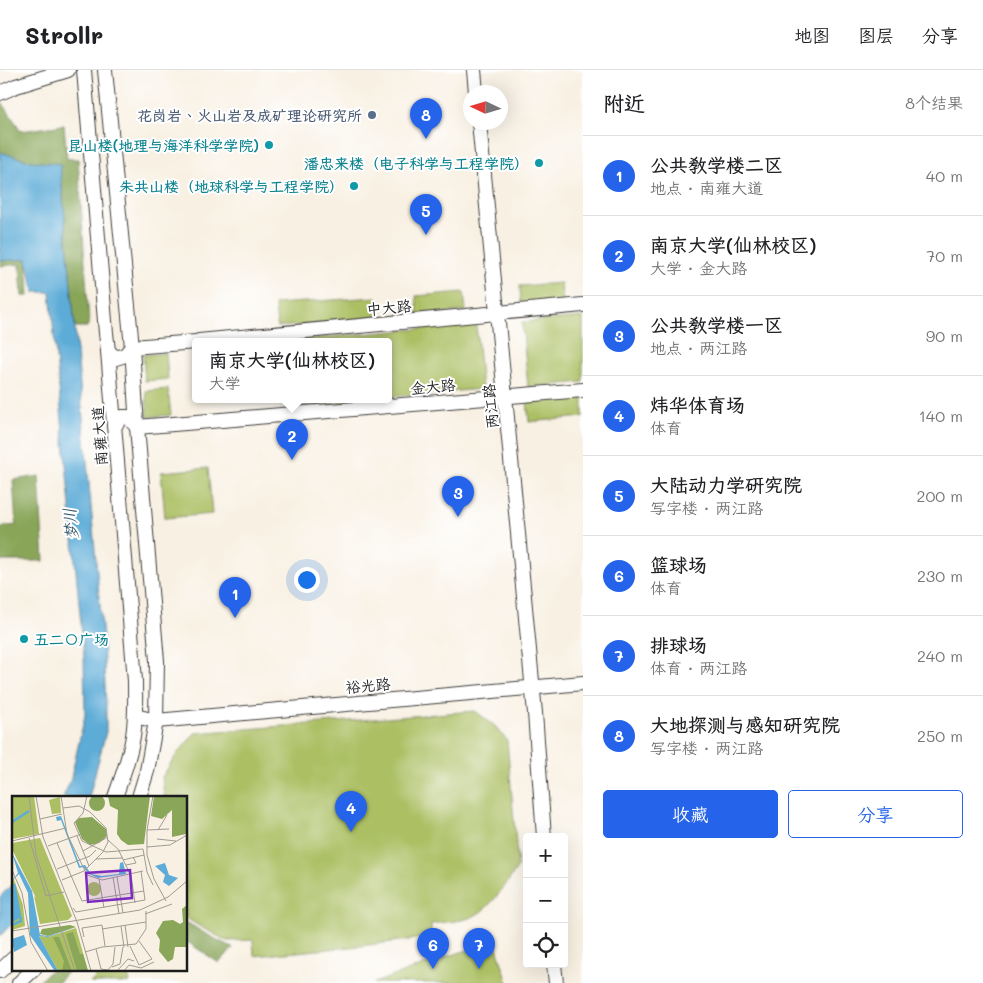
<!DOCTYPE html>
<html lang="zh">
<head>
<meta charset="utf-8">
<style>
	:root { --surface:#fff; --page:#f2f2f2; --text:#202124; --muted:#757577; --line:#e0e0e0; --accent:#2563eb }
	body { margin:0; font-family:Mali,"LXGW WenKai TC",sans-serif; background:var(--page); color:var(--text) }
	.controls { position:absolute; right:15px; bottom:15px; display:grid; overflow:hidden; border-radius:5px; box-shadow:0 5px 20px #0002 }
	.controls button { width:45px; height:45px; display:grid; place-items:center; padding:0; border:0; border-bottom:1px solid var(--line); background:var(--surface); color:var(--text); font:25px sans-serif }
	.compass { position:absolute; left:463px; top:15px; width:45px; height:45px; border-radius:50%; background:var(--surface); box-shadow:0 5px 20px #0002; rotate:274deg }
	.you { position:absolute; left:306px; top:509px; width:18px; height:18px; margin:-12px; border:4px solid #fff; border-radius:50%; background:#1a73e8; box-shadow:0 0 0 8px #1a73e833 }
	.badge { display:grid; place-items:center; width:32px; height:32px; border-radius:50%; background:var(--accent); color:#fff; font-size:16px; font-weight:700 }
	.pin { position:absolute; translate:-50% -41px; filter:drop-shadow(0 1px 2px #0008) }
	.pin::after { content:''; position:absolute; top:26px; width:18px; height:15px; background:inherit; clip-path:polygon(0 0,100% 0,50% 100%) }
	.popup { position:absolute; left:192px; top:268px; width:200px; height:65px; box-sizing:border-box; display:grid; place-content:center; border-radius:5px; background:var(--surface); filter:drop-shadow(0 1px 4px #0005); font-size:16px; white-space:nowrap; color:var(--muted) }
	.popup b { font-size:19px; color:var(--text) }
	.popup::after { content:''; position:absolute; left:50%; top:100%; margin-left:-10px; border:10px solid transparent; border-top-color:var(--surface) }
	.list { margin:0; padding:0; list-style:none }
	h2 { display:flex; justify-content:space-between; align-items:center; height:65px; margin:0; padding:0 20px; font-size:21px }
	h2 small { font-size:16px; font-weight:400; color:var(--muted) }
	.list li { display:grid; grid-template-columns:32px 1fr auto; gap:15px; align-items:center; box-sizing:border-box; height:80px; padding:0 20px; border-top:1px solid var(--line) }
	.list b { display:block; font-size:19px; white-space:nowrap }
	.list p { margin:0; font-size:16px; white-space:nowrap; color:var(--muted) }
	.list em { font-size:16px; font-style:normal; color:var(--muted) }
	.actions { display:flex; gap:10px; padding:15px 20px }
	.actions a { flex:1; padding:11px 0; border:1px solid var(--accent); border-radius:5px; text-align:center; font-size:18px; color:var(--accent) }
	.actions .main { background:var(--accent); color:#fff }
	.icon { flex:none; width:28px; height:28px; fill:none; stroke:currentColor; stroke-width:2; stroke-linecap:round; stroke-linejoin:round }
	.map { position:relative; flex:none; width:583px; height:913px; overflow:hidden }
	header { display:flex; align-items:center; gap:30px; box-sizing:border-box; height:70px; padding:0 25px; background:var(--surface); border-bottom:1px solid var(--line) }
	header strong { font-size:24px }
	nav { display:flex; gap:28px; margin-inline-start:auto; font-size:18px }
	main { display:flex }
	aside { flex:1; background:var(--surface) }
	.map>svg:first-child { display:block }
</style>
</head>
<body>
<header>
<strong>Strollr</strong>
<nav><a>地图</a><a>图层</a><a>分享</a></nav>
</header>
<main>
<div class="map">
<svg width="583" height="913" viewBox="0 0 583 913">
	<rect width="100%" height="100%" fill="#fff"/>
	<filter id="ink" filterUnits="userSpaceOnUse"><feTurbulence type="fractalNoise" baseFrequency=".02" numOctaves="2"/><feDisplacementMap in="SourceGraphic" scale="10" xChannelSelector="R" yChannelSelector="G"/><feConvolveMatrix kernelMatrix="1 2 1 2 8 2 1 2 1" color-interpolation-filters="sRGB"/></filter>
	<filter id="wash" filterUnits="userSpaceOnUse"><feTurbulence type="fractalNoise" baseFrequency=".0096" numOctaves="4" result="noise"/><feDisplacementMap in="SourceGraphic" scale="20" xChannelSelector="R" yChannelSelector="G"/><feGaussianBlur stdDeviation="1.12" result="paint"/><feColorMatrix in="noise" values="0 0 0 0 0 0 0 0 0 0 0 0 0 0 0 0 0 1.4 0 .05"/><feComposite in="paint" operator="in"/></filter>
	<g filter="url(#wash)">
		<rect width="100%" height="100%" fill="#f8f0e2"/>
		<g fill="#acbf63" stroke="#646e40">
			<path d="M561,213l2,20 -42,3 -1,-20z"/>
			<path d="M464,222l2,19 -48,4 -2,-19z"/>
			<path d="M376,227l1,23 -100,7 -2,-23z"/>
			<path d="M583,247v65l-55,5 -6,-65z"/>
			<path d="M476,254l6,65 -94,8v-56h-107z"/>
			<path d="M166,283l2,26 -23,2 -2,-26z"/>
			<path d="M168,319l3,26 -23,2 -2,-26z"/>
			<path d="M583,327v20l-54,5 -2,-20z"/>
			<path d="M286,329h80l-79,7z"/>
			<path d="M208,398l4,46 -47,4 -4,-46z"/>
			<path d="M475,641l20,15 12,14 11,127c-12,17 -30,47 -52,52 -11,3 -24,3 -35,5v13l-70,9 -107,10 -1,-16 -26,1 -28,-15 -13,-8v-121h-22l-2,-20 15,-23 18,-21z"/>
			<path d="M495,871l13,42h-134l75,-27z"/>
			<path d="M104,899h17l7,6 2,8h-40z"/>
		</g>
		<g fill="#89a659" stroke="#52613a">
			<path d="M2,32l19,29 43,-6 3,34h11l11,163 -2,5h-12l-15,-162 -30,-4 -30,-9v-49z"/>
			<path d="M27,189l2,37h-7l-2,-32 -20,2v-5z"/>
			<path d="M39,406l5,85h-44v-34l16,-2 -3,-45z"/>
			<path d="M186,852l20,12 27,14 -14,15 -33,-22z"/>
			<path d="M52,899h18l-13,14h-20z"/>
		</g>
		<g fill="#5dacd7" stroke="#3c647a">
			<path d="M0,82l30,9 30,3 43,474 3,68v26l-17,65h-26l7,-15 15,-67 -1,-58 -34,-365h-16l-7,-33 -27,2z"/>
			<path d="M14,812v40l-14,14v-39z"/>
		</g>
	</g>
	<g filter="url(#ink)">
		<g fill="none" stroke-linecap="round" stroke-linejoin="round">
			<g stroke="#3d3c3a" stroke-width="16">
				<g id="street">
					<path d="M84,0l22,263 2,18 27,330c0,19 1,37 -2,55 -3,21 -11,41 -18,61"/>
					<path d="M105,0l27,277 5,80 20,234 -1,60 -9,50 -8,26"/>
					<path d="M474,0l2,22"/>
					<path d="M0,23l16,-7 52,-16"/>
					<path d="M479,52l56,591 9,124"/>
					<path d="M199,271l384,-36"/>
					<path d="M108,281l8,7 9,-3 7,-8 64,-5"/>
					<path d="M114,356l8,-9h6l9,10 446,-37"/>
					<path d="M135,646l21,5 427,-38"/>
					<path d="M554,894l2,19"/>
					<path d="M0,901l14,-13"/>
					<path d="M19,913l15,-14"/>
				</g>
			</g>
			<use href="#street" stroke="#fff" stroke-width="14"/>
		</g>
	</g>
	<circle fill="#5c6f8a" stroke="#fff" stroke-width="2" cx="372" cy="45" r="5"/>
	<g fill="#0f9aa8" stroke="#fff" stroke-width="2">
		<circle cx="269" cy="75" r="5"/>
		<circle cx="539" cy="93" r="5"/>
		<circle cx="354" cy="116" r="5"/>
		<circle cx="24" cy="569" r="5"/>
	</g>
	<g text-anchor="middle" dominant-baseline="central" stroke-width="4" stroke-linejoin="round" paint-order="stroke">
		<g font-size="15" font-weight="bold" fill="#4e5e75" stroke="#fff" text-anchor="end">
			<text x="362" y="45">花岗岩、火山岩及成矿理论研究所</text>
		</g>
		<g font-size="15" font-weight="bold" fill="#0d838f" stroke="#fff" text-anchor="end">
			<text x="259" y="75">昆山楼(地理与海洋科学学院)</text>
			<text x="529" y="93">潘忠来楼（电子科学与工程学院）</text>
			<text x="344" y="116">朱共山楼（地球科学与工程学院）</text>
			<text x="34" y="569" text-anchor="start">五二〇广场</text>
		</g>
		<g font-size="15" fill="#1c1c1c" stroke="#fff">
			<text transform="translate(389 237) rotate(-5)">中大路</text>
			<text transform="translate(433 316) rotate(-5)">金大路</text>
			<text transform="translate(490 336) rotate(-95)">两江路</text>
			<text transform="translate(99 366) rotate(-94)">南雍大道</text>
			<text transform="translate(368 615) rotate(-5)">裕光路</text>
		</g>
		<g font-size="16" font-style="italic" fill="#395d70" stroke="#fff">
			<text transform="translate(70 454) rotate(-95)">梦川</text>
		</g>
	</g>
	<g transform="translate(12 726)">
		<rect width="175" height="175" fill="#f8f0e2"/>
		<path d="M0,0h22l5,38 -27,5zM48,1l1,16 -9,1 -3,-14zM28,42l32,78 -4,4 -28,4 -6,-28 2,2 -24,-49v-6zM0,78l11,31 2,21 -13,4zM75 93a7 7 0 1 1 14 0a7 7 0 1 1-14 0ZM64,132l12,43h-30l-19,-35 9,1z" fill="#acbf63"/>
		<path d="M77 7a8 8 0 1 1 16 0a8 8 0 1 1-16 0ZM96,0h42l-6,48 -16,1 -7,-5 -4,-6 1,-24 -8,-4zM142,0h33l-1,38 -14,3v-27l-10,9 -11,-3zM80,21l14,12 1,7 -8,7 -9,2 -8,-6 -7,-17 4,-4zM175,109v42h-12l-2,12 -5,3 -9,-11 1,-11 -4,-7 7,-12 10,-1 7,4 3,-2 -1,-13zM58,129l6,2 -28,9 -8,-2 2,-5zM61,136l7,22h3l5,17h-11l-11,-37zM41,141h6l13,34h-10l2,-10z" fill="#89a659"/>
		<path d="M49,20l19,50 5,-1 6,9 11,2 17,-2 1,-11 3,-1 3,12 -28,4 -9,-4 -6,-7 -4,1 -18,-48 -4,1 -1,-4zM0,57l20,38 8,44 8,1 28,-9 -28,10 -9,-1 19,35 -4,-1 -24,-35 -2,-42 -9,-19 -7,7 6,-8zM153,67l4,12 9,3 -9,8 -6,-4 2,-7 -10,-9zM0,91l5,9 2,22 -7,5zM12,139l3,10 -13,7 -2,-13z" fill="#5dacd7"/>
		<path fill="none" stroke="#5dacd7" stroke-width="2.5" d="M0,26l17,-11M0,129l9,-4 -7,-37"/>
		<path fill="none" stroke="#a09b93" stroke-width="1" d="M17,0l7,59 39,116M24,0l7,41 34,85 14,49M49,0l6,38 20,41 15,5 41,-9M75,0l-4,17 -9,10 8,18 24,11 37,-3 4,23 6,13M141,0l-6,34v25l7,24 12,22M28,23l22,-5M135,34l22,-1M146,34l9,-15M65,40l12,30M17,42l17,58 18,-4M145,43l19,2M96,44l12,11M0,45l54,-13M45,47l25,58 62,-10M36,50l33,-12M135,51l23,-2 17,-10M71,55l25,-14M107,55l11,23M84,63l27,-1M111,64l21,-5M114,69l10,-2 -3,-6M45,73l33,-13 6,-6M0,74l10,23 9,49 17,29M119,79l4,28M101,81l6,37M105,81l6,36M87,83l5,29M50,84l22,-9 19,-19 5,-10 -2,-14 -16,-16 -11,-6 -16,2M61,112l3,4 69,-12 -4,-29M133,118l27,-10M113,129l3,22M109,130l3,21M90,133l44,-7M0,135l128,-21 28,-13 19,-16M72,141l-2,-9 20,-3 3,21M118,150l9,19 13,-6 -13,-18M84,153l5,20 7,1 5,-6 2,-17M73,156l17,-5 34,-3 10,-15v-18M100,171l8,-3 3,-17M105,175l11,-12 6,2M112,175l5,-6 12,3 13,-6"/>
		<path fill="#7b2cbf" fill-opacity="0.15" stroke="#7b2cbf" stroke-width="2.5" d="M118,74l2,28 -44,4 -2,-29z"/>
		<rect width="175" height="175" fill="none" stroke="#1c1c1c" stroke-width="2.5"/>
	</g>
</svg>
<div class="controls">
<button>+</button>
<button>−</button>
<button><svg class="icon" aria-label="locate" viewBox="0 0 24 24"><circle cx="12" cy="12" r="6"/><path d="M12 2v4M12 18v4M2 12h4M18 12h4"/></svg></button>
</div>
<svg class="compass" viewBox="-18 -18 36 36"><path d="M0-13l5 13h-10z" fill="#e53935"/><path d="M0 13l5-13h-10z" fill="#757577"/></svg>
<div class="you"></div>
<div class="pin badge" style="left:235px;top:548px">1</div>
<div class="pin badge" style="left:292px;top:390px">2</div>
<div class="popup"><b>南京大学(仙林校区)</b>大学</div>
<div class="pin badge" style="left:458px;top:447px">3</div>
<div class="pin badge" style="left:351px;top:762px">4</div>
<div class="pin badge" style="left:426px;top:165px">5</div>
<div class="pin badge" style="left:433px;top:899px">6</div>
<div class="pin badge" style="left:479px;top:899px">7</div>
<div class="pin badge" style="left:426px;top:69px">8</div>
</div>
<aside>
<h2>附近<small>8个结果</small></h2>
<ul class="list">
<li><span class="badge">1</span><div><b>公共教学楼二区</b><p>地点 · 南雍大道</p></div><em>40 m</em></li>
<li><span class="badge">2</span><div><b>南京大学(仙林校区)</b><p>大学 · 金大路</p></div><em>70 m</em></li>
<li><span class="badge">3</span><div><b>公共教学楼一区</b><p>地点 · 两江路</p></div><em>90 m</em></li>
<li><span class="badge">4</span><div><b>炜华体育场</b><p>体育</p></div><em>140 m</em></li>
<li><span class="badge">5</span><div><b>大陆动力学研究院</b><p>写字楼 · 两江路</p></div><em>200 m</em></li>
<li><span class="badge">6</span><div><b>篮球场</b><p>体育</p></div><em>230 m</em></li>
<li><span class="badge">7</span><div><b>排球场</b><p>体育 · 两江路</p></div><em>240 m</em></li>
<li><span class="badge">8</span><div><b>大地探测与感知研究院</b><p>写字楼 · 两江路</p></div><em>250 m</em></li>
</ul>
<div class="actions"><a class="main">收藏</a><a>分享</a></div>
</aside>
</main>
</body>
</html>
